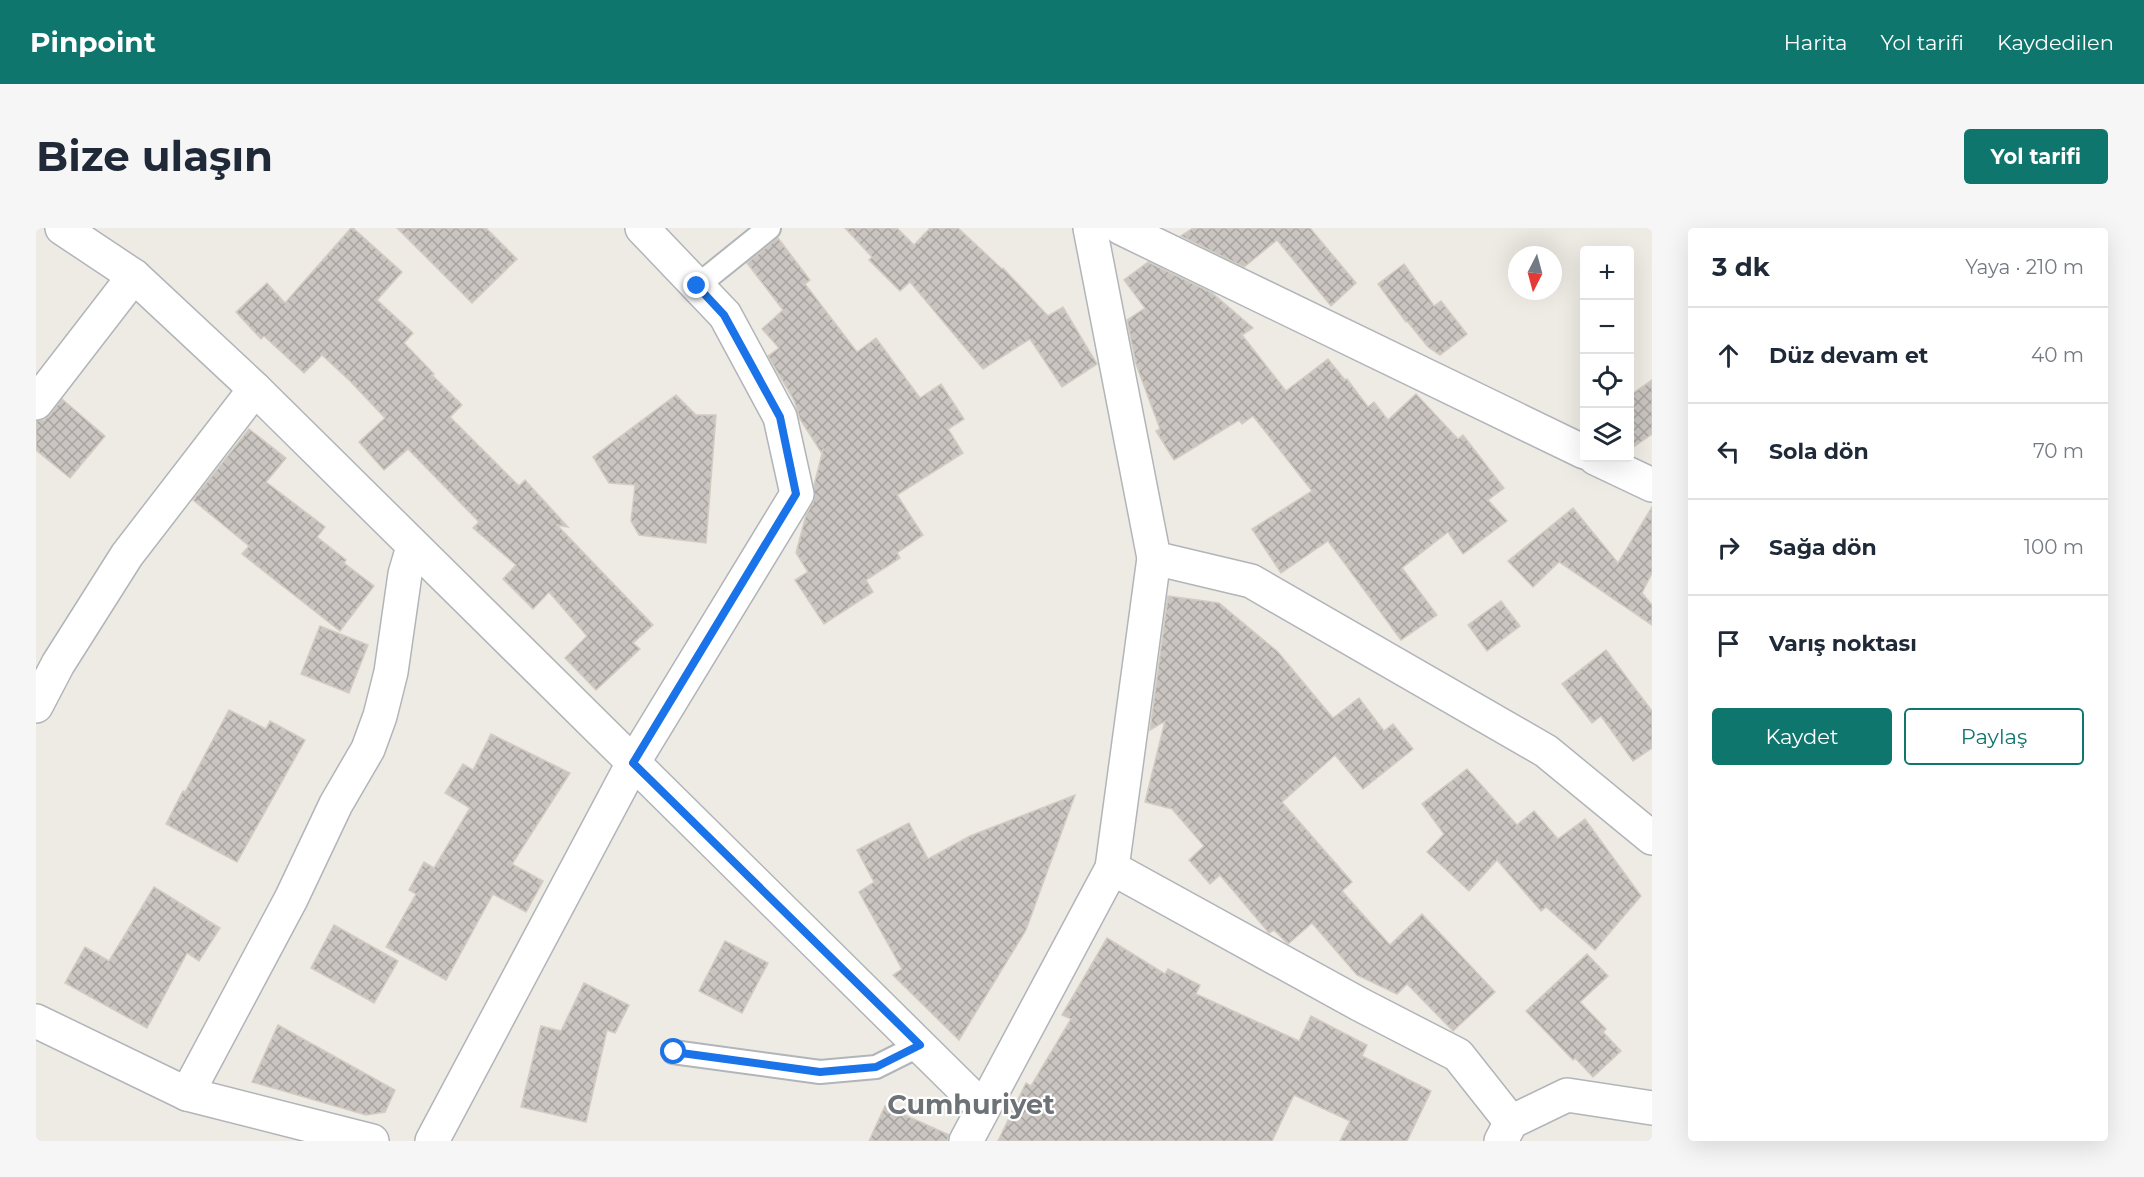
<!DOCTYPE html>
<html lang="tr">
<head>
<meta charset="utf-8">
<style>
	:root { --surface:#fff; --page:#f6f6f7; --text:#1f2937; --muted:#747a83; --line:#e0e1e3; --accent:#0f766e }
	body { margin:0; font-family:Montserrat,sans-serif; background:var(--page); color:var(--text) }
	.controls { position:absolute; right:18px; top:18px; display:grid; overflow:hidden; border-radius:6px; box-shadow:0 6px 24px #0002 }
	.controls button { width:54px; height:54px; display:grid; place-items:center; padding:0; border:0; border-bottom:2px solid var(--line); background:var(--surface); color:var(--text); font:30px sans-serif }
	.compass { position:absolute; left:1472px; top:18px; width:54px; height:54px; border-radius:50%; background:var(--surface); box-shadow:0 6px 24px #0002; rotate:186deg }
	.stop { position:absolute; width:18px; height:18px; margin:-14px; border:4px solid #1a73e8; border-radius:50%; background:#fff }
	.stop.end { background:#1a73e8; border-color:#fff; box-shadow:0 2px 6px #0008 }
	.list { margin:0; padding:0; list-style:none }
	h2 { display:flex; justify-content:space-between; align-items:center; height:78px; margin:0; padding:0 24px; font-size:26px }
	h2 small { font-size:20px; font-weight:400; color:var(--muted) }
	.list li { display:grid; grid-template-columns:39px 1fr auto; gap:18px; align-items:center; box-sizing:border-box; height:96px; padding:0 24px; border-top:2px solid var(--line) }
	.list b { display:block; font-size:22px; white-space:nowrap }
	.list em { font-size:20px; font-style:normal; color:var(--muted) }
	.actions { display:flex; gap:12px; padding:18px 24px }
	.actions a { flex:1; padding:14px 0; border:2px solid var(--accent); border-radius:6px; text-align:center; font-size:21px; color:var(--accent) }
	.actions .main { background:var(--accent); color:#fff }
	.icon { flex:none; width:33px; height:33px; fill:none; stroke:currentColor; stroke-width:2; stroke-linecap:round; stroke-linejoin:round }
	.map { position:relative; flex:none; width:1616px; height:913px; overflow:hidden; border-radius:6px }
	header { display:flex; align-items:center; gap:36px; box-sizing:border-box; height:84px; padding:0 30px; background:var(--accent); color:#fff }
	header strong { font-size:28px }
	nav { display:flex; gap:33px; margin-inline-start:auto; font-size:21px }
	.intro { display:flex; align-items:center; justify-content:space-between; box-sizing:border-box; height:144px; padding:0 36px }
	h1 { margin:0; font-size:42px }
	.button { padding:15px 27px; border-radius:6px; background:var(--accent); color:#fff; font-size:21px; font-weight:700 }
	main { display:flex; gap:36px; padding:0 36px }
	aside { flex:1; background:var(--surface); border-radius:6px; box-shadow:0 6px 24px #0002 }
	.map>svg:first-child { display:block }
</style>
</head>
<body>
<header>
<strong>Pinpoint</strong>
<nav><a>Harita</a><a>Yol tarifi</a><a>Kaydedilen</a></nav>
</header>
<div class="intro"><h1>Bize ulaşın</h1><a class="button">Yol tarifi</a></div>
<main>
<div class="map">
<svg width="1616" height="913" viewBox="0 0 1616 913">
	<defs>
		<pattern id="building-cross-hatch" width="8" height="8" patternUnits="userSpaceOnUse" patternTransform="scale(1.5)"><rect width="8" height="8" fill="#cac5c1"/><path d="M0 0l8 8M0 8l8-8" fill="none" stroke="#a7a3a0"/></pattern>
	</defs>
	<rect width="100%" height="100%" fill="#eeebe4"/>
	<g fill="url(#building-cross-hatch)" stroke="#d3ccc2" stroke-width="1.5">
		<path d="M315,0h2l49,44 -25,28 36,33 -9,10 30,31 -2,1 30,30 -12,12 69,69 6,-6 43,47 -11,-2 96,100 -20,18 7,6 -44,41 -31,-32 22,-22 -38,-44 -16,17 -30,-30 13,-14 -43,-37 6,-6 -71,-73 -24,21 -25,-28 26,-24 -35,-37 -28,-26 -18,18 -40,-37 -3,3 -25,-27 31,-29 18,20z"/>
		<path d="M361,0h89l31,31 -45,44z"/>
		<path d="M809,0h52l17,17 16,-17h28l44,41 1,-1 45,48 15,-9 34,57 -35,23 -32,-48 -47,30 -73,-87 -10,9 -31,-31 3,-3z"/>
		<path d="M1157,0h117l46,55 -25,23 -54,-66 -33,27 -63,-31z"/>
		<path d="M742,10l32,42 -5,4 52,68 19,-14 44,60 21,-14 23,35 -16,10 15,24 -66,42 26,40 -26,18 3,5 -34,22 7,12 -49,32 -29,-44 13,-8 -12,-19 10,-38 7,-12 1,-18 9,-35 -2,2 -21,-33 -6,-19 -26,-44 11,-8 -17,-19 21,-19 -36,-47z"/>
		<path d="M1112,34l64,31 41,35 -11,7 44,56 42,-32 17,21 2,-1 21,28 6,-5 14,18 28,-26 42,45 5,-4 41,53 -16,12 19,21 -44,33 -15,-22 -46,36 35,47 -36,25 -73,-99 -47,32 -29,-44 60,-38 -59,-75 -11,8 -3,-4 -65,40 -18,-29 4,-2 -24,-65 -9,-44 18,-12 -21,-28z"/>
		<path d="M1368,36l30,42 7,-5 26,33 -27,21 -12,-8 -21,-26 -1,1 -28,-38z"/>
		<path d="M1616,152v54l-23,16v-60l3,4z"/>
		<path d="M640,167l20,20h20l-10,128 -67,-8 -8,-14 4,-36 -26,-2 -16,-26z"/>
		<path d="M26,171l43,37 -35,42 -34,-28v-29l8,-1 6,-5z"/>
		<path d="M213,201l37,29 -20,24 59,45 -8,10 29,23 -2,3 30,23 -34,45 -98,-77 7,-8 -56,-46z"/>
		<path d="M1616,279v66l-10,20 10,12v20l-93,-63 -26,25 -25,-26 65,-53 45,55z"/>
		<path d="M1132,368l51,7 59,49 55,66 26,-20 25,33 9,-7 20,25 -50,40 -28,-34 -53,47 70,80 -10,9 48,54 32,-31 73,78 -42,39 -46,-47 -10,10 -40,-19 -45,-52 -24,21 -14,-14 -5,3 -49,-58 -10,9 -21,-24 15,-14 -32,-37 -27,-7 20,-81 -15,9z"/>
		<path d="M1465,373l19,25 -33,25 -19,-26z"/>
		<path d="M284,398l48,19 -19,48 -48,-19z"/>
		<path d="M1570,422l46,61v37l-19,13 -32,-45 -9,7 -30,-39z"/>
		<path d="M193,482l37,19 4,-8 35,19 -68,122 -71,-38 17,-33 2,1z"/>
		<path d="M455,506l79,39 -58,91 31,17 -17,31 -33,-18 -47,86 -60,-33 30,-53 -7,-4 15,-28 10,6 36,-60 -25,-15 18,-29 10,6z"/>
		<path d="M1431,541l50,56 17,-14 24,28 27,-20 56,77 -46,54 -49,-43 -5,4 -44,-51 -28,31 -42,-39 17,-18 -22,-30z"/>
		<path d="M1039,567l-49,135 -67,110 -66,-65 9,-6 -43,-77 15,-10 -17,-32 52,-27 19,36 42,-23z"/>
		<path d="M118,659l66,41 -21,33 -12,-8 -40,75 -82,-45 20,-36 24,14z"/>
		<path d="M298,697l64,36 -24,42 -63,-35z"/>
		<path d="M1071,710l58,36 3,-5 32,16 -4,9 103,47 12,-25 56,29 -5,11 69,35 -24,50h-67l10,-20 -56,-26 -22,46h-274l28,-58 5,3 40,-67 -9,-4z"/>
		<path d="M689,713l43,22 -26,50 -43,-22z"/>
		<path d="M1551,726l21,22 -28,26 26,27 -3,3 18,19 -28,26 -18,-19 -2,2 -47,-49z"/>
		<path d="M548,755l45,22 -14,28 -8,-3 -21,92 -65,-15 20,-81 20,5z"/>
		<path d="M242,797l117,65 -10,22 -19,3 -114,-33z"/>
		<path d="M849,878l64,29 -2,6h-78z"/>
	</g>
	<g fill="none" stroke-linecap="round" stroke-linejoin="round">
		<g stroke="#b1b5b9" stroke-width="26">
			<g id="service">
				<path d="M661,58l72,-58"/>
				<path d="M637,824l147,20 56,-5 44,-22"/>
			</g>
		</g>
		<g stroke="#b1b5b9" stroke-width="36">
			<g id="minor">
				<path d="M1085,0l463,224"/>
				<path d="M0,175l98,-127"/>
				<path d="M1559,230l57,27"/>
				<path d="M1118,330l97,23 295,170 106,87"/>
				<path d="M0,478l22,-42 69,-109 128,-166"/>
				<path d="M1076,640l247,136 99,51 53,67"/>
				<path d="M0,793l151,73 185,47"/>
				<path d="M151,866l104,-195 45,-95 32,-55 12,-33 11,-44 14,-98 8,-27"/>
				<path d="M396,913l201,-378 164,-269 -17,-77 -55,-102 -83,-87"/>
				<path d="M930,913l146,-273 42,-310 -64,-330"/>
				<path d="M1465,913l10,-19 56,-27 85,13"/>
			</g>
		</g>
		<g stroke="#b1b5b9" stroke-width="36">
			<path id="tertiary" d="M26,0l72,48 121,113 728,719"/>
		</g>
		<use href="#service" stroke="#fff" stroke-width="22"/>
		<use href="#minor" stroke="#fff" stroke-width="33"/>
		<use href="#tertiary" stroke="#fff" stroke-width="33"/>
	</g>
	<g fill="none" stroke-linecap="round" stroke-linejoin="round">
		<path stroke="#1a73e8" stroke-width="8" d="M638,824l146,20 56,-5 44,-22 -287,-282 163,-269 -16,-77 -56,-102 -27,-29"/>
	</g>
	<g text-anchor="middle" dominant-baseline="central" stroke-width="4.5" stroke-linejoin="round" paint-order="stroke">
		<g font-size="27" font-weight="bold" fill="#6d7276" stroke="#fff">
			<text x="935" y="876">Cumhuriyet</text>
		</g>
	</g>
</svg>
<div class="controls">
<button>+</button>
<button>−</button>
<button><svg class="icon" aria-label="locate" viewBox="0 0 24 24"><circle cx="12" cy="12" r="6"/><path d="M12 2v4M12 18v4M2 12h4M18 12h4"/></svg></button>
<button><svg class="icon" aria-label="layers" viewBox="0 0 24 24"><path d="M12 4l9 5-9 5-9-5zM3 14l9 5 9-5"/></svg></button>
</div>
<svg class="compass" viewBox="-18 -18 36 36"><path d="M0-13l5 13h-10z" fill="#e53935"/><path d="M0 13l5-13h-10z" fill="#747a83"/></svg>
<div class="stop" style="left:638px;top:824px"></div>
<div class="stop end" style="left:661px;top:58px"></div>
</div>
<aside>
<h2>3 dk<small>Yaya · 210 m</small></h2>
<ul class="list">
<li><svg class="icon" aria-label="ahead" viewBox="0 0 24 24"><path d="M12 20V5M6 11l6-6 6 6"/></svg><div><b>Düz devam et</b></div><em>40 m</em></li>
<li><svg class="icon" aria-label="left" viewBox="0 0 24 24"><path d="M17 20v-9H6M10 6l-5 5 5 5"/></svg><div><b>Sola dön</b></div><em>70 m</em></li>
<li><svg class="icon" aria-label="right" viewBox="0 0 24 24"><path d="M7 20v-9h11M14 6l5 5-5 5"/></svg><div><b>Sağa dön</b></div><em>100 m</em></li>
<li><svg class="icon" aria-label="arrive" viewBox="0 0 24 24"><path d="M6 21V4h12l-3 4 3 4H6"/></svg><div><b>Varış noktası</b></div></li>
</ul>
<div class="actions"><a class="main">Kaydet</a><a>Paylaş</a></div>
</aside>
</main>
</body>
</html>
